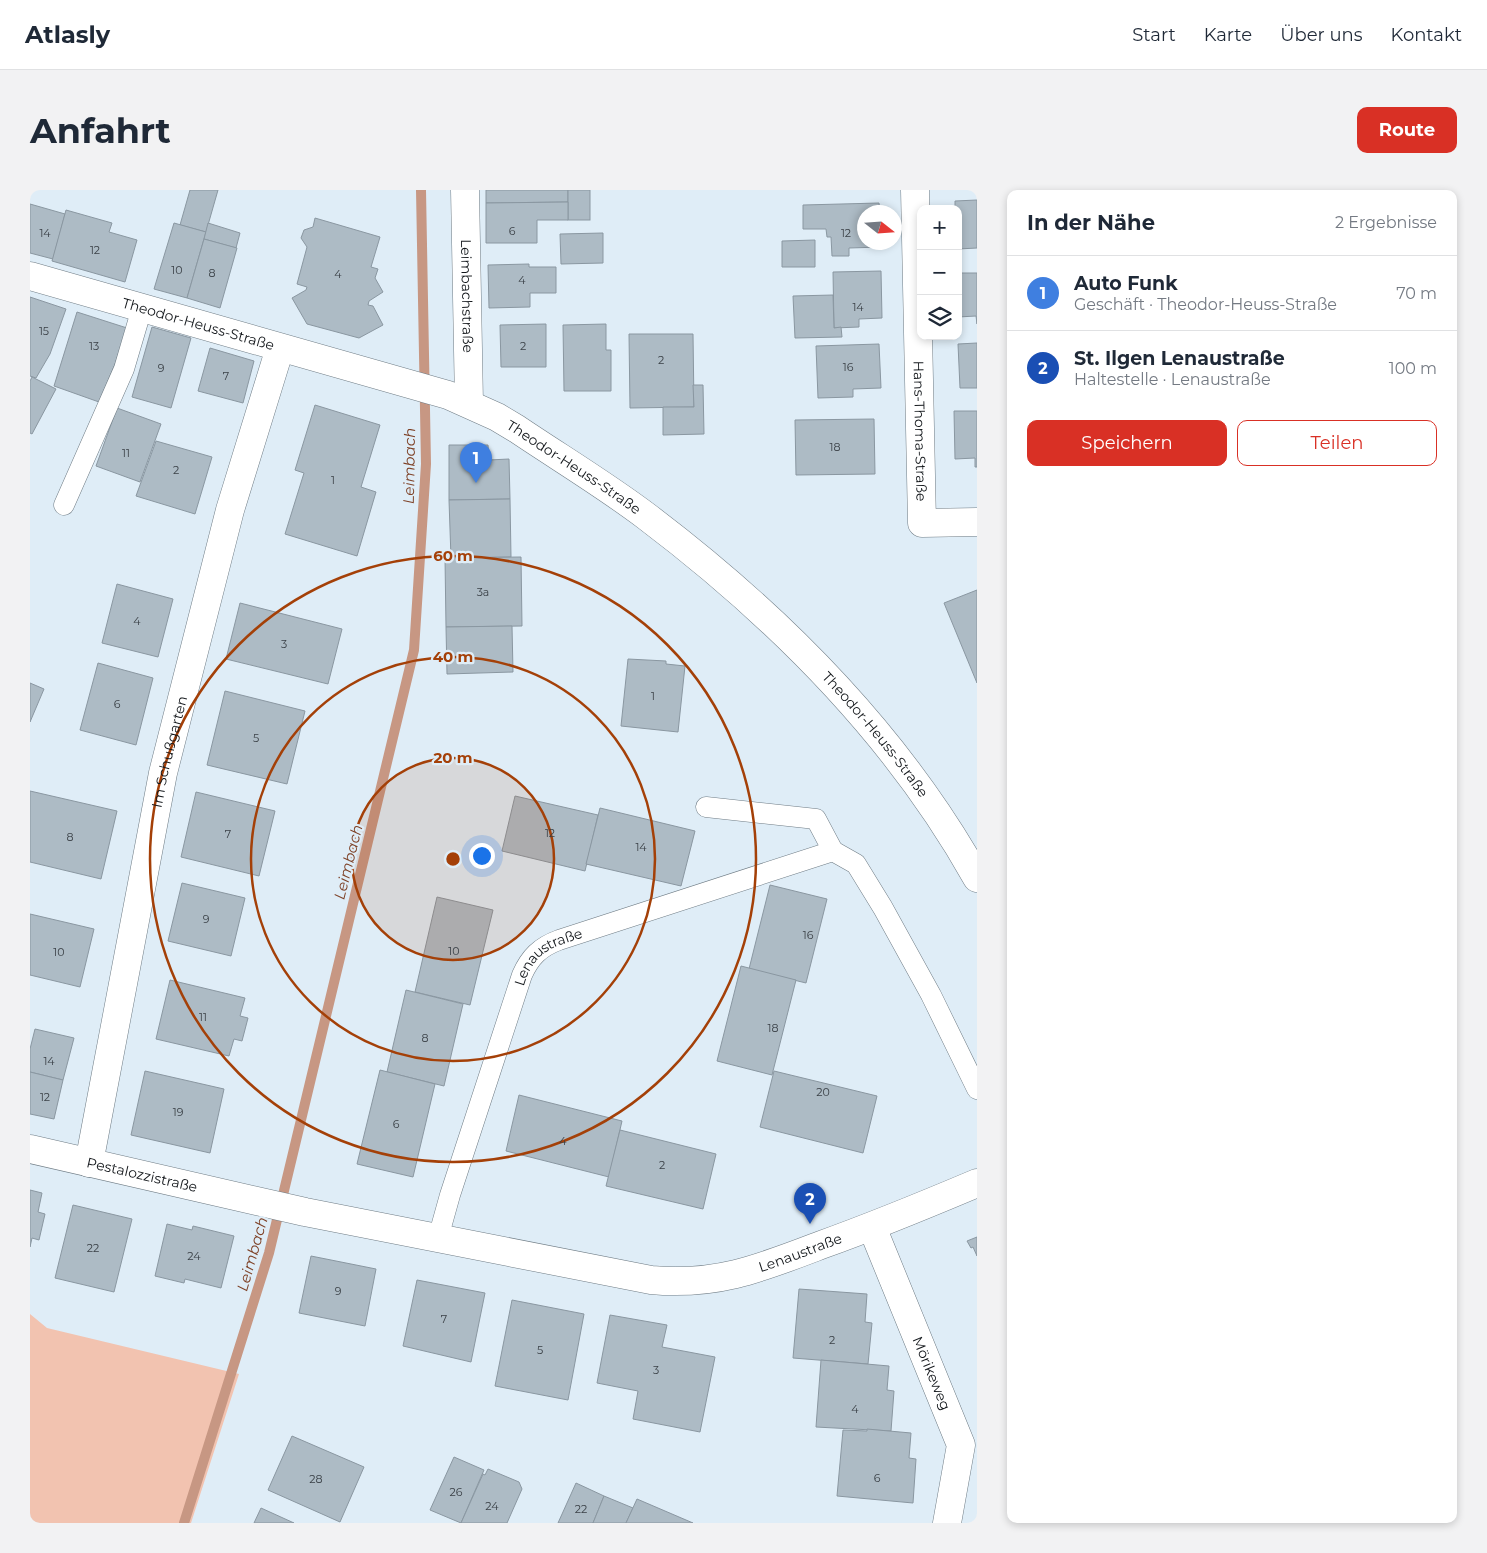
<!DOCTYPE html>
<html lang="de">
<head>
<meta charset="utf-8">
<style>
	:root { --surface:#fff; --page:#f2f2f3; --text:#1f2937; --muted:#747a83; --line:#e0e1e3; --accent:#d93025 }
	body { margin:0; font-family:Montserrat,sans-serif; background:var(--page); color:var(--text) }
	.controls { position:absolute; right:15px; top:15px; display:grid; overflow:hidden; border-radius:10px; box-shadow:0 2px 8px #0003 }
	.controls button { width:45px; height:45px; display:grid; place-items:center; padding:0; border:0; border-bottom:1px solid var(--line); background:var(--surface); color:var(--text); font:25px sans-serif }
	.compass { position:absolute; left:827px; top:15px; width:45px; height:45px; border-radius:50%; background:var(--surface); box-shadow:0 2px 8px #0003; rotate:107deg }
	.you { position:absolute; left:451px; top:665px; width:18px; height:18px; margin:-12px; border:4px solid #fff; border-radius:50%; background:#1a73e8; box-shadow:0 0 0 8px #1a73e833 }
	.badge { display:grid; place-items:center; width:32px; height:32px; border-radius:50%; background:var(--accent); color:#fff; font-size:16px; font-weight:700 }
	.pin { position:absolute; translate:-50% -41px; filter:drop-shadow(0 1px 2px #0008) }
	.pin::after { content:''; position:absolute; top:26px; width:18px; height:15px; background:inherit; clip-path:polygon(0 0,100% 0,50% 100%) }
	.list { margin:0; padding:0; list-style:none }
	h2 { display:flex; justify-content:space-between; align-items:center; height:65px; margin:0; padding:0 20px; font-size:21px }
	h2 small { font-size:16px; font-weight:400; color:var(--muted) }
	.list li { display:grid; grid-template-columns:32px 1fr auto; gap:15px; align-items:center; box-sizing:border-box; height:75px; padding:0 20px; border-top:1px solid var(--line) }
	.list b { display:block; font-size:19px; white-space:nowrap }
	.list p { margin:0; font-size:16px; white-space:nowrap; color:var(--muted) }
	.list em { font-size:16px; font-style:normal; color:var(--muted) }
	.actions { display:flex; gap:10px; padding:15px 20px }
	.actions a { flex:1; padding:11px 0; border:1px solid var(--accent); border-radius:10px; text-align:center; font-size:18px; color:var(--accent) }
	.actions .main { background:var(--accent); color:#fff }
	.icon { flex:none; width:28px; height:28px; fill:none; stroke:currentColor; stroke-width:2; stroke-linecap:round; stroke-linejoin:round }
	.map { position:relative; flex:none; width:947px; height:1333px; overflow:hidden; border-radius:10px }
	header { display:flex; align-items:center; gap:30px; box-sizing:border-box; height:70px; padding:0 25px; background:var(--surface); border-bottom:1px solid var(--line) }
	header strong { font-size:24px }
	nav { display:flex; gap:28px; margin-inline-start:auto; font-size:18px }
	.intro { display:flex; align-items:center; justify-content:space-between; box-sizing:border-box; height:120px; padding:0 30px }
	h1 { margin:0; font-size:35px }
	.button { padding:12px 22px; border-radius:10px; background:var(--accent); color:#fff; font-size:18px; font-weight:700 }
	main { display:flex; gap:30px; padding:0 30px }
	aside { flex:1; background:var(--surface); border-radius:10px; box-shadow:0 2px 8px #0003 }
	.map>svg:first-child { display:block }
</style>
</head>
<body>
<header>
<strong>Atlasly</strong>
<nav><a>Start</a><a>Karte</a><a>Über uns</a><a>Kontakt</a></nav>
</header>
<div class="intro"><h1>Anfahrt</h1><a class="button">Route</a></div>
<main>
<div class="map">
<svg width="947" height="1333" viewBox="0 0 947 1333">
	<rect width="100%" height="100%" fill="#dfedf7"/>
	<path fill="#f2c3b0" d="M0,1124l17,14 192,46 -48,149h-161z"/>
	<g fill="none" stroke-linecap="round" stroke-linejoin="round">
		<path stroke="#c79783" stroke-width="10" d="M154,1333l85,-270 145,-603 12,-186 -5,-274"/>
	</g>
	<g fill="#adbbc5" stroke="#8a97a1">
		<path d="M160,0h28l-12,42 -26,-7z"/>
		<path d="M456,0h82v12l-82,1z"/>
		<rect x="538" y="0" width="22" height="30"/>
		<path d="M947,10v48l-19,1v-40h-3v-8z"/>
		<path d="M538,12v18h-31v23h-51v-40z"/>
		<path d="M849,13l1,9h-16v30h17v5l-32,1v8h-17l-1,-19h-4l-1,-8h-23v-24z"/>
		<path d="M0,14l35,10 -12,45 -23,-6z"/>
		<path d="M36,20l46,13 -3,9 28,8 -12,42 -73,-21z"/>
		<path d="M285,28l65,19 -9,30 7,2 -3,9 8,14 -14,9 -1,4 5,1 10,19 -24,13 -52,-14 -15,-26 14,-8 1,-3 -10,-3 10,-37 -6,-9 3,-8 9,-3z"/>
		<path d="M144,33l32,9 -19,66 -33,-9z"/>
		<path d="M178,33l32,10 -4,15 -32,-9z"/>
		<path d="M573,43v30l-42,1 -1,-30z"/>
		<path d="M174,49l33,9 -17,60 -33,-10z"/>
		<path d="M785,50v27h-33v-26z"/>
		<path d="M499,74v3h27v26h-26v14l-41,1 -1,-43z"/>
		<path d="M851,81l1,47 -23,1v8l-25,1 -1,-56z"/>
		<path d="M928,83h19v51l-1,-8 -18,1z"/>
		<path d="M803,105l1,33 7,-1 1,10 -47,1 -2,-42z"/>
		<path d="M0,107l36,12 -16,45 -14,24 -6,-2z"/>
		<path d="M47,122l50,16 -12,36 -16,38 -45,-16z"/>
		<path d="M516,134v43h-45l-1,-42z"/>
		<path d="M576,134v26h5v41h-47l-1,-66z"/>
		<path d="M122,137l39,11 -20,70 -39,-11z"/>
		<path d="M599,144h64l1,73 -64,1z"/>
		<path d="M947,153v45h-17l-2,-44z"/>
		<path d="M849,154l2,44 -28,1v8l-35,1 -2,-52z"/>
		<path d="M180,158l44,13 -11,42 -45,-12z"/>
		<path d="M2,187l24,12 -24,45 -2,-1v-52z"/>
		<path d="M663,195h10l1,49 -41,1v-28h31z"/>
		<path d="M285,215l65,20 -19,62 15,5 -19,64 -72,-22 19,-61 -9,-3z"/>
		<path d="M87,218l44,16 -21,58 -44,-16z"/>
		<path d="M924,221h23v56h-2v-9l-20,1z"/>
		<path d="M844,229l1,55 -79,1 -1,-55z"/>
		<path d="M126,251l56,16 -17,57 -59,-18z"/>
		<path d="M419,255h39l1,15 20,-1 1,40 -61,1z"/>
		<path d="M480,309l1,58 -60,1 -2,-58z"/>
		<path d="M491,367l1,69 -76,1 -1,-69z"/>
		<path d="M87,394l56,15 -15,58 -56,-14z"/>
		<path d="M947,400v93l-33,-80z"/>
		<path d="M210,413l102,26 -14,55 -102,-25z"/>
		<path d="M482,436l1,46 -66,2 -1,-47z"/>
		<path d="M598,469l38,2v3l19,2 -7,66 -57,-6z"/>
		<path d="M68,473l55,15 -17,67 -56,-15z"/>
		<path d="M0,493l14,6 -14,33z"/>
		<path d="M195,501l80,20 -18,73 -80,-19z"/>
		<path d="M0,601l87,20 -16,68 -71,-17z"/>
		<path d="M166,602l79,19 -16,65 -78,-19z"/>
		<path d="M485,606l83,19 -13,56 -83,-20z"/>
		<path d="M570,618l95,23 -14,55 -95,-22z"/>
		<path d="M152,693l63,15 -14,58 -63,-15z"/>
		<path d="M740,695l57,14 -21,84 -57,-14z"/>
		<path d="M407,707l56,13 -23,95 -55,-13z"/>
		<path d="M0,724l64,15 -14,58 -50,-12z"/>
		<path d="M711,776l55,14 -24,95 -55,-14z"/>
		<path d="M140,790l75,18 -5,18 8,2 -6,23 -8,-2 -5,17 -73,-17z"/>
		<path d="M376,800l57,14 -19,82 -57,-14z"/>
		<path d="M5,839l39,9 -11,42 -33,-8v-23z"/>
		<path d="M350,880l55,14 -22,93 -56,-13z"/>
		<path d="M115,881l79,18 -14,64 -79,-18z"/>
		<path d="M744,881l103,25 -14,57 -103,-26z"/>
		<path d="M0,882l33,8 -9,39 -24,-5z"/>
		<path d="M489,905l103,26 -13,56 -103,-26z"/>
		<path d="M590,940l96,24 -13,55 -97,-23z"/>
		<path d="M0,1000l12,3 -4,19 7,2 -6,26 -7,-2 -2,9z"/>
		<path d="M43,1015l59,14 -18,73 -59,-14z"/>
		<path d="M137,1034l25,6 1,-4 41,10 -13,52 -36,-9 -1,4 -29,-7z"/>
		<path d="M947,1047v19l-4,-9 -2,1 -4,-7z"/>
		<path d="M281,1066l65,13 -11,57 -66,-13z"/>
		<path d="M387,1090l68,13 -14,69 -68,-16z"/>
		<path d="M769,1099l68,5 -2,28 7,1 -4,41 -75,-6z"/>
		<path d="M482,1110l72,14 -16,86 -73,-14z"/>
		<path d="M580,1125l57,10 -5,22 53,10 -15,75 -67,-13 5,-28 -41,-8z"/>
		<path d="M791,1170l68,6 -2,24 7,1 -3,40 -75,-4z"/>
		<path d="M837,1239l44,4 -2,25 7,1 -3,44 -76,-7 6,-66 24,1z"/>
		<path d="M262,1246l72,31 -24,55 -72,-32z"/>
		<path d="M424,1267l30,13 -23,53 -31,-13z"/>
		<path d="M458,1279l31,13 3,7 -15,34h-46l22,-49 2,1z"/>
		<path d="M546,1293l28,13 -11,27h-35z"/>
		<path d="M574,1306l29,12 -7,15h-33z"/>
		<path d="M607,1309l56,24h-67z"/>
		<path d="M231,1318l33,15h-40z"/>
	</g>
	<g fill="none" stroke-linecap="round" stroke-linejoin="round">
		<g stroke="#6f7c85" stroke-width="21">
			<g id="service">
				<path d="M34,315l60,-136 18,-61"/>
				<path d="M676,617l110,12 17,32"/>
				<path id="s1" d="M408,1048l12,-43 72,-220c8,-18 18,-28 37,-35l274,-89 23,13 27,44 48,87 46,94"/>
			</g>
		</g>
		<g stroke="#6f7c85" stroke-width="29">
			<g id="minor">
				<path id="s2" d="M885,0l7,333 55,-1"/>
				<path id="s3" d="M0,959l275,63 346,68c66,6 110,-12 170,-35 53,-19 104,-40 156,-62"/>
				<path id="s4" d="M59,973l74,-390 67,-263 50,-162"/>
				<path id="s5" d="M842,1037l89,218 -14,78"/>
			</g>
		</g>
		<g stroke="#6f7c85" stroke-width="29">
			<g id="tertiary">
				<path id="s6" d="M435,0l4,213"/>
				<path id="s7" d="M0,86l418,119 49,22 20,12c43,29 88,56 129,87 131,99 250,217 331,362"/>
			</g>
		</g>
		<use href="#service" stroke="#fff" stroke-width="20"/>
		<use href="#minor" stroke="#fff" stroke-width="28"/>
		<use href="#tertiary" stroke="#fff" stroke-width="28"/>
	</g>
	<circle cx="423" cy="669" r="101" fill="#a44008" fill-opacity=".12"/>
	<g fill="none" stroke="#a44008" stroke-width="2.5">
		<circle cx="423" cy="669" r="101"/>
		<circle cx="423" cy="669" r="202"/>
		<circle cx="423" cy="669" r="303"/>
	</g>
	<g text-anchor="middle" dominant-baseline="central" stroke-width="4.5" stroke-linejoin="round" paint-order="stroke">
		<g font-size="11" fill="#393f45">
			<text x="482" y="41">6</text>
			<text x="15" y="43">14</text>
			<text x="816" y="43">12</text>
			<text x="65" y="60">12</text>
			<text x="147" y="80">10</text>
			<text x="182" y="83">8</text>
			<text x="308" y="84">4</text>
			<text x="492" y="90">4</text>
			<text x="828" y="117">14</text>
			<text x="14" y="141">15</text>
			<text x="64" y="156">13</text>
			<text x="493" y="156">2</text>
			<text x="631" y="170">2</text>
			<text x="818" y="177">16</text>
			<text x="131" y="178">9</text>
			<text x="196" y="186">7</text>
			<text x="805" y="257">18</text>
			<text x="96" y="263">11</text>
			<text x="146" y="280">2</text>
			<text x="303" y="290">1</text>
			<text x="453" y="402">3a</text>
			<text x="107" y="431">4</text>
			<text x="254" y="454">3</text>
			<text x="623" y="506">1</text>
			<text x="87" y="514">6</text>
			<text x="226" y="548">5</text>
			<text x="520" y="643">12</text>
			<text x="198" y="644">7</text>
			<text x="40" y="647">8</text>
			<text x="611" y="657">14</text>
			<text x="176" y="729">9</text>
			<text x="778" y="745">16</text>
			<text x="424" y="761">10</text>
			<text x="29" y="762">10</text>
			<text x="173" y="827">11</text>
			<text x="743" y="838">18</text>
			<text x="395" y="848">8</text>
			<text x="19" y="871">14</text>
			<text x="793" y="902">20</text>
			<text x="15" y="907">12</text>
			<text x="148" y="922">19</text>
			<text x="366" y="934">6</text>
			<text x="533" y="951">4</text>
			<text x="632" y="975">2</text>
			<text x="63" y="1058">22</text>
			<text x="164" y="1066">24</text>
			<text x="308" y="1101">9</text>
			<text x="414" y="1129">7</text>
			<text x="802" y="1150">2</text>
			<text x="510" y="1160">5</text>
			<text x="626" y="1180">3</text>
			<text x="825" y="1219">4</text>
			<text x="847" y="1288">6</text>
			<text x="286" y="1289">28</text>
			<text x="426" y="1302">26</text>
			<text x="462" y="1316">24</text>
			<text x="551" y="1319">22</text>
		</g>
		<g font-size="14" fill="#12161a" stroke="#dfedf7">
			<text stroke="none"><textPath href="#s6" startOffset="106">Leimbachstraße</textPath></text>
			<text stroke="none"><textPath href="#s7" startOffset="175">Theodor-Heuss-Straße</textPath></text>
			<text stroke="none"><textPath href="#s2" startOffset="241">Hans-Thoma-Straße</textPath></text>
			<text stroke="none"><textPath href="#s7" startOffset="580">Theodor-Heuss-Straße</textPath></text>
			<text stroke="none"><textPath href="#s7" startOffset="985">Theodor-Heuss-Straße</textPath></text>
			<text stroke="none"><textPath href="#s4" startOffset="419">Im Schußgarten</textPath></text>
			<text stroke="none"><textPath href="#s1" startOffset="309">Lenaustraße</textPath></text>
			<text stroke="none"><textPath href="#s3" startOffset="115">Pestalozzistraße</textPath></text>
			<text stroke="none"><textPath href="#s3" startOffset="788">Lenaustraße</textPath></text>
			<text stroke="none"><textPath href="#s5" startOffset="158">Mörikeweg</textPath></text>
		</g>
		<g font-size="15" font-style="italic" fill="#7e4126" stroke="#dfedf7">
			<text transform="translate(379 276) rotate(-89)">Leimbach</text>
			<text transform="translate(318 672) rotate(-76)">Leimbach</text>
			<text transform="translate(222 1064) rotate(-74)">Leimbach</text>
		</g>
	</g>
	<circle cx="423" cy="669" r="8" fill="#a44008" stroke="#dfedf7" stroke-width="2.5"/>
	<g font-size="15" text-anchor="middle" font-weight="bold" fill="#a44008" stroke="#dfedf7" stroke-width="4.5" stroke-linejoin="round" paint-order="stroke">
		<text x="423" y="371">60 m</text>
		<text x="423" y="472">40 m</text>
		<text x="423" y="573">20 m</text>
	</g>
</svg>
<div class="controls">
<button>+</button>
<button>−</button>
<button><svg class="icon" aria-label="layers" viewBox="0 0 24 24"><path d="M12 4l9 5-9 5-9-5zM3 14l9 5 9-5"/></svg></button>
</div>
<svg class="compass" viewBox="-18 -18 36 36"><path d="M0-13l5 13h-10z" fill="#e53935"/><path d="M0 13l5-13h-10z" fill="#747a83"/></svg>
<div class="you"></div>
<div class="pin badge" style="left:446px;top:293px;background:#3f7fe0">1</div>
<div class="pin badge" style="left:780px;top:1034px;background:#1a4fb4">2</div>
</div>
<aside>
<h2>In der Nähe<small>2 Ergebnisse</small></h2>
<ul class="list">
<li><span class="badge" style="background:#3f7fe0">1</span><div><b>Auto Funk</b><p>Geschäft · Theodor-Heuss-Straße</p></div><em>70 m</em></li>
<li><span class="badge" style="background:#1a4fb4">2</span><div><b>St. Ilgen Lenaustraße</b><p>Haltestelle · Lenaustraße</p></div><em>100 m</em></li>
</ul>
<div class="actions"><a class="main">Speichern</a><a>Teilen</a></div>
</aside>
</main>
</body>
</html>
